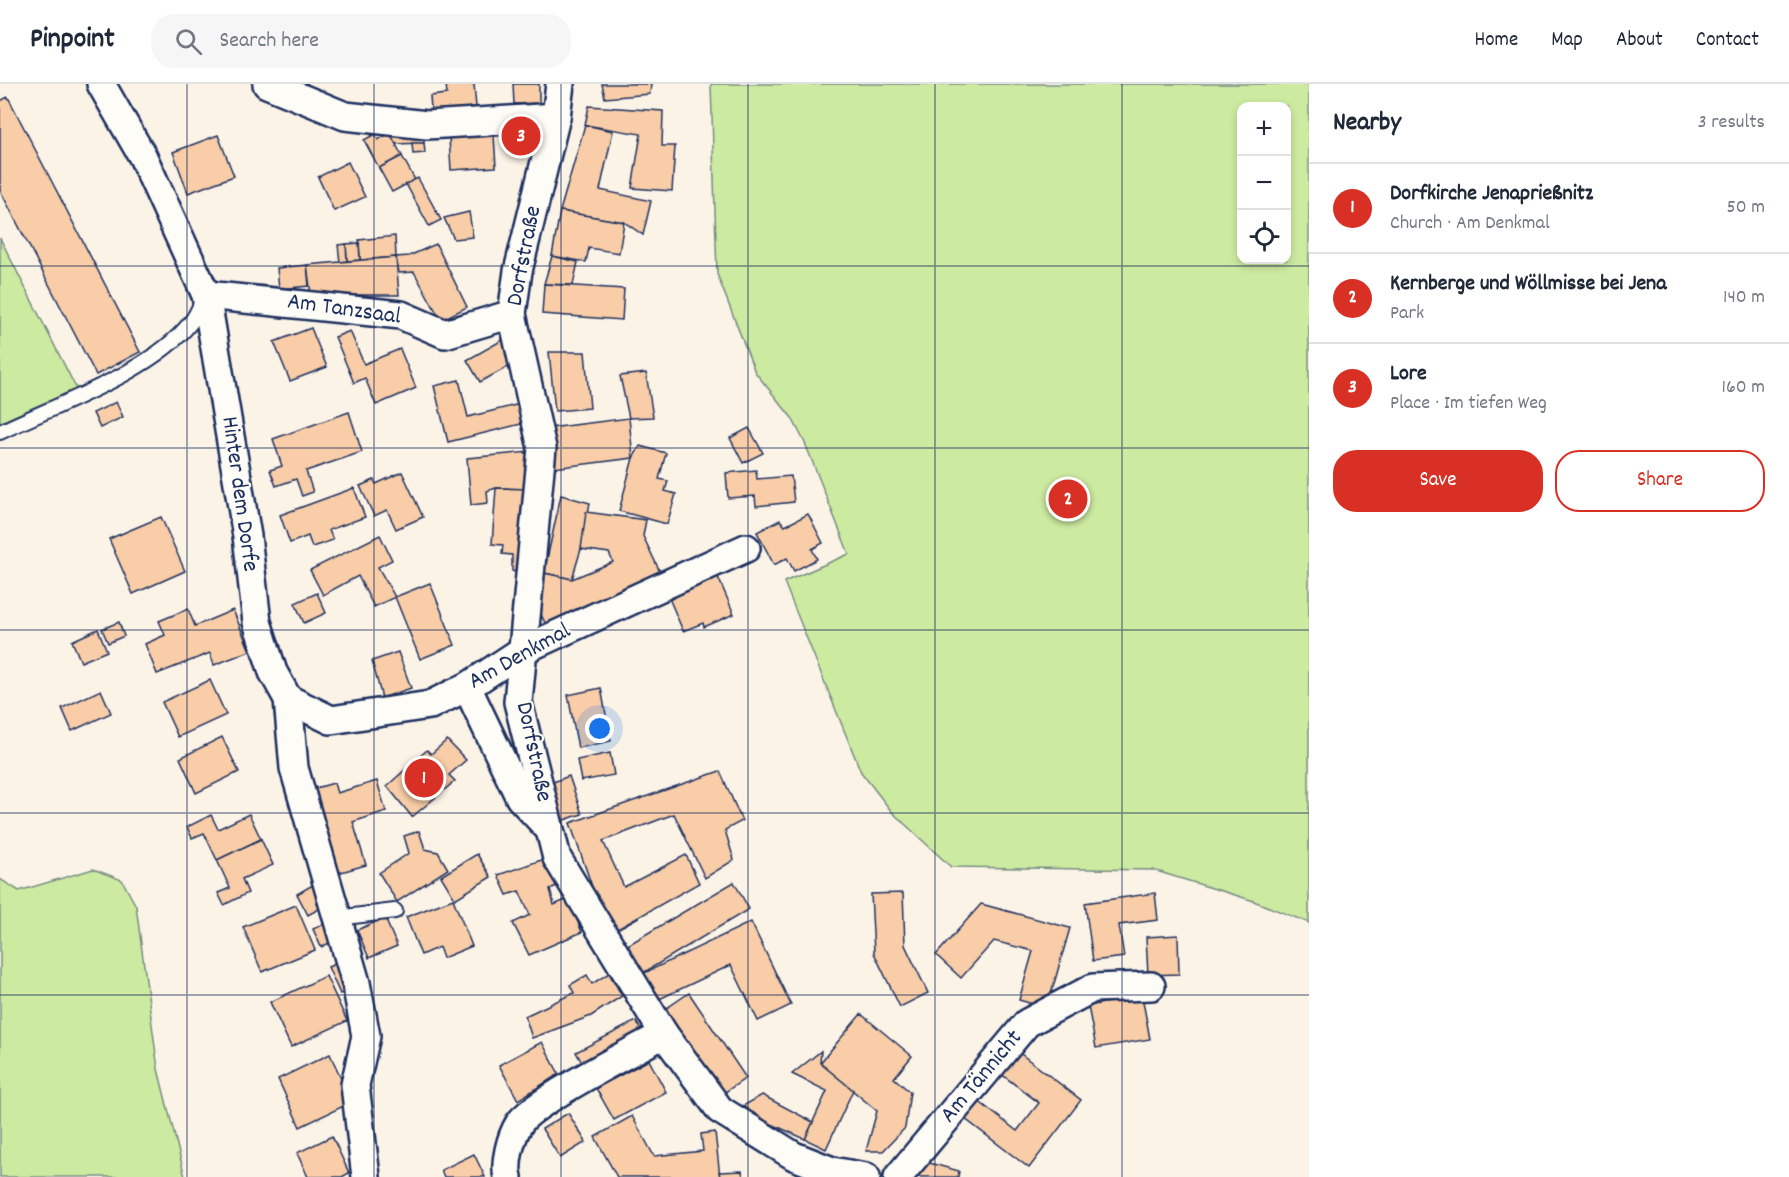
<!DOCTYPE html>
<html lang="en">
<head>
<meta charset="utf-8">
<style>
	:root { --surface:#fff; --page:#f6f6f7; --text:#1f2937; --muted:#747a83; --line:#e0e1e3; --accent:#d93025 }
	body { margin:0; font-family:Dekko,sans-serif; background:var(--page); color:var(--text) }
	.controls { position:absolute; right:18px; top:18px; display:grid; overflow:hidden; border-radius:12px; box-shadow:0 3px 9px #0003 }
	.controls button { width:54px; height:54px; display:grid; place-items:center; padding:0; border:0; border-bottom:2px solid var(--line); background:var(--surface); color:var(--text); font:30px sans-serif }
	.you { position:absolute; left:600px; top:645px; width:21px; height:21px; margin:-15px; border:4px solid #fff; border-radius:50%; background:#1a73e8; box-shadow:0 0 0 9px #1a73e833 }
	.badge { display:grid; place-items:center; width:39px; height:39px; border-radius:50%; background:var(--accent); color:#fff; font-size:20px; font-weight:700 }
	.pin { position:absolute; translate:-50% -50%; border:3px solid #fff; box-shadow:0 2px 6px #0006 }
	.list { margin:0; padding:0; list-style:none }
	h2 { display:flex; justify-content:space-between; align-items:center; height:78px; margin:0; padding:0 24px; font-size:26px }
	h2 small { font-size:20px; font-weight:400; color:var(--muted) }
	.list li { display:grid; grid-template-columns:39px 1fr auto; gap:18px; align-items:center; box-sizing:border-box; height:90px; padding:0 24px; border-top:2px solid var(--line) }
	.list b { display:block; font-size:22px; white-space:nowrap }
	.list p { margin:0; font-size:20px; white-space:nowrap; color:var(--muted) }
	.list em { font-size:20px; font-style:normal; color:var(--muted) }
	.actions { display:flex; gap:12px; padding:18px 24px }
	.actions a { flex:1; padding:14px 0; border:2px solid var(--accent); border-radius:24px; text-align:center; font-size:21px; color:var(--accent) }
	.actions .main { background:var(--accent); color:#fff }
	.icon { flex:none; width:33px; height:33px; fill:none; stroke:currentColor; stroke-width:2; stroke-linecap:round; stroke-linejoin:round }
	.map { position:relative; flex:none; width:1309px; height:1093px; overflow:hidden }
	header { display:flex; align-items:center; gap:36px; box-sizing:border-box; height:84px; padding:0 30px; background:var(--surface); border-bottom:2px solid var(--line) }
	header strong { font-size:28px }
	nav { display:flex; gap:33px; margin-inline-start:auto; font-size:21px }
	.search { width:420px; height:54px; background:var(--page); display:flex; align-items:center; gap:15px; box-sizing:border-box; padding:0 21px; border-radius:24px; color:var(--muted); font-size:22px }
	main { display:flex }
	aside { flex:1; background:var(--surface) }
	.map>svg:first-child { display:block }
</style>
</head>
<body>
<header>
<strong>Pinpoint</strong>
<div class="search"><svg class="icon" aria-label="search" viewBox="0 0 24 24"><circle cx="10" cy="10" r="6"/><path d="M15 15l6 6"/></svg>Search here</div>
<nav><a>Home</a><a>Map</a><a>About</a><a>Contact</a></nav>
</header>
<main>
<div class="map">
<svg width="1309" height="1093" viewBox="0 0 1309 1093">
	<rect width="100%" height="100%" fill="#fcf3e7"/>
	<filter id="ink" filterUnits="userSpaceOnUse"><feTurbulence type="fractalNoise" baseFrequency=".0167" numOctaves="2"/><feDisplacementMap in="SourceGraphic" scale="12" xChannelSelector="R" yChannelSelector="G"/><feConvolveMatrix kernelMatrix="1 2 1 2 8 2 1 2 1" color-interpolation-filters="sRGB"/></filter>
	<g filter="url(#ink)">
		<g fill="#cdeaa1" stroke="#748c80" stroke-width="1.5" fill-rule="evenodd">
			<path d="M711,0h598v839l-58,-23 -98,-30 -202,-3 -59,-55 -31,-40 -77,-190 65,-28 -44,-111 -13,-25 -37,-46 -38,-98zM1242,22h44v154h-44z"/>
			<path d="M0,154l79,156 -79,38z"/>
			<path d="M93,785l29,11 14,26 22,163 27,108h-185v-298l19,12z"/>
		</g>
		<g fill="#f8cda7" stroke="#1b2f5e" stroke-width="1.5">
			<path d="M446,0h28l2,23 -45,4 -1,-15 17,-2z"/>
			<path d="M513,0h26v19l-25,1z"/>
			<path d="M602,0h49l-1,10 -45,4z"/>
			<path d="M8,13l132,255 -44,23 -96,-185v-89z"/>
			<path d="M589,22l74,5 -1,35h13l-3,45 -40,-3 9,-54 -56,-9z"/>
			<path d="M585,41l28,6 -13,59 51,11 -8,34 -19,-13 -64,-11z"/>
			<path d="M424,47v12l-29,1 -5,-11z"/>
			<path d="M390,49l12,23 -23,12 -15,-28 11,-6 3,6z"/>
			<path d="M218,51l16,41 -46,17 -15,-41z"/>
			<path d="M494,51l2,32 -45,3 -2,-32z"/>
			<path d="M412,59h12l1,10 -12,1z"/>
			<path d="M402,72l13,24 -23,12 -13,-24z"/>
			<path d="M348,78l17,35 -31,14 -16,-34z"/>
			<path d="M418,94l23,42 -12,6 -23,-42z"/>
			<path d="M560,127l64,11 -5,31 -30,-5 -3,14 -34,-6z"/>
			<path d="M469,128l4,25 -19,2 -10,-21z"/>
			<path d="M395,152l1,21 -36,3 -1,-20z"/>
			<path d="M359,159l1,17 -13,1 -1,-17z"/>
			<path d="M346,160l1,17 -7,1 -2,-17z"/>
			<path d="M436,160l31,63 -26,13 -27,-48 -15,1 -3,-16 13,-1z"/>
			<path d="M552,172l26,6 -5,23 -29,-1z"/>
			<path d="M396,173l3,38h-88l-4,-30z"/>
			<path d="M307,181l2,21 -30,3 -2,-21z"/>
			<path d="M544,200l80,5 -2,31 -80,-6z"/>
			<path d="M311,244l16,39 -37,14 -16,-39z"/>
			<path d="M350,247l14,33 36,-15 16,39 -40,17 -11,-27 -11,5 -19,-46z"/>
			<path d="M506,254l13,23 -39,21 -13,-22z"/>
			<path d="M549,268h36l5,56 -35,3z"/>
			<path d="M646,289l7,44 -24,1 -9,-42z"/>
			<path d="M459,296l9,37 56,-14 5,19 -81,20 -14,-56z"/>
			<path d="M116,318l7,15 -23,11 -7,-15z"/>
			<path d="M349,328l13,40 -56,19 7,21 -11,4 -6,-17 -20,7 -6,-16 12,-4 -9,-27z"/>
			<path d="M629,334l4,40 -79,10 -4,-40z"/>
			<path d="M749,344l14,25 -20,10 -13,-25z"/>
			<path d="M640,362l26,7 -7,26 9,2 -3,10 11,3 -9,30 -48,-13 14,-53z"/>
			<path d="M529,368l1,37 -34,-1 -9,3 1,12 -17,2 -4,-47z"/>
			<path d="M756,386l1,9 34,-3 3,26 -38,4 -1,-10 -27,2 -2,-25z"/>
			<path d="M402,388l21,45 -27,12 -9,-19 -13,6 -14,-30 14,-6 2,4z"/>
			<path d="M354,404l11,29 -36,13 4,10 -21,7 -4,-11 -18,7 -10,-28z"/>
			<path d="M496,404l34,1 -5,87 -13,-5v-16l-10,-1 1,-9 -11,-1z"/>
			<path d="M561,411l29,8 -9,46 -9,30 -28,-6z"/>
			<path d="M586,428l60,8 -3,16 18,38 -114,53 -10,-21 7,-33 28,6 41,-17 -4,-9 -28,-4z"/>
			<path d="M808,430l15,29 -11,6 5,10 -23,12 -7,-13 -13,7 -17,-33 23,-12 5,6z"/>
			<path d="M161,433l24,54 -52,23 -24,-55z"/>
			<path d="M380,451l12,25 -14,7 17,30 -21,10 -16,-31 -35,19 -13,-25z"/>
			<path d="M718,493l16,37 -30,13 -1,-4 -20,8 -14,-33z"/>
			<path d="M430,499l25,62 -35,14 -25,-62z"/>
			<path d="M317,509l9,20 -22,10 -9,-20z"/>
			<path d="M188,525l7,17 38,-16 17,41 -36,14 -4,-12 -53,21 -12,-30 20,-9 -6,-14z"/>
			<path d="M119,538l5,14 -16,7 -6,-14z"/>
			<path d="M98,545l9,22 -26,11 -9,-21z"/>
			<path d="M398,568l13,36 -29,10 -10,-37z"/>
			<path d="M210,596l16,35 -48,22 -16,-35z"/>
			<path d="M601,604l10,53 -33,7 -10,-53z"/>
			<path d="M101,606l10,23 -39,18 -10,-23z"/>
			<path d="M222,653l17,35 -43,21 -16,-35z"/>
			<path d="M447,656l19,20 -17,15 6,6 -43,36 -25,-31 40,-36 4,4z"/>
			<path d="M610,669l4,22 -33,6 -4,-21z"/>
			<path d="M720,687l22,50 -17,9 9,30 -29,18 -31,-64 -71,27 21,46 62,-32 13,28 -85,48 -19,-36 -25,-72z"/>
			<path d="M569,692l13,38 -21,7 -13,-37z"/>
			<path d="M377,697l9,30 -33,11 13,43 -32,9 -25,-84 25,-7 3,10z"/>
			<path d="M249,730l12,25 -44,21 -13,-27 -12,5 -5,-11 24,-12 7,14z"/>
			<path d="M419,747l6,18 13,3 10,17 -51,33 -18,-29 30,-20 -5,-17z"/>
			<path d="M261,755l12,26 -31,14 6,14 -24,12 -6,-12 12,-5 -13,-28z"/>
			<path d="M477,770l14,23 -36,22 -14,-23z"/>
			<path d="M550,773l11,27 -11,5 4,16 14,-6 14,33 -53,23 -16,-32 17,-8 -11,-24 -12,4 -9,-20z"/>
			<path d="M734,798l15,27 -111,67 -17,-27z"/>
			<path d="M316,799l12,21 -20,11 -11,-21z"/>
			<path d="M903,809l2,52 23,48 -28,14 -26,-54 -3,-59z"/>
			<path d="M1155,809l3,27 -39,5 5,32 -31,4 -8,-58z"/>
			<path d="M453,815l19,47 -29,12 -4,-11 -18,8 -15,-38z"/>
			<path d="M981,820l89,24 -23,80 -28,-8 14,-49 -39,-10 -33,37 -25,-23z"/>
			<path d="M296,821l19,45 -53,22 -19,-45z"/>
			<path d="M385,834l12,28 -28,12 -12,-28z"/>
			<path d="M330,837l8,18 -17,8 -8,-18z"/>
			<path d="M751,838l40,83 -33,16 -27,-56 -80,38 -13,-27z"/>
			<path d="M1178,851l1,39 -31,1 -2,-38z"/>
			<path d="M343,877l12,27 -15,6 -12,-27z"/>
			<path d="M609,889l13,23 -31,20 -59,22 -7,-22 49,-23 -4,-8 17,-10 5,9z"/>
			<path d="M326,892l21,45 -56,26 -21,-45z"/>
			<path d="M689,909l57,85 -24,16 -58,-84z"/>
			<path d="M1142,912l8,43 -54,9 -8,-42z"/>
			<path d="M861,930l51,42 -18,22 16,14 -5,36 -22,23h-17l11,-40 -57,-48z"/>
			<path d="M636,937l9,16 -60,31 -9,-16z"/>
			<path d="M542,958l17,32 -41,26 -19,-35z"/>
			<path d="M821,967l-1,12 33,27 -27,59 -21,-10 22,-48 -35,-17z"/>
			<path d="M1017,967l64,49 -52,68 -69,-53 13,-18 44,34 22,-28 -39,-30z"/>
			<path d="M330,970l22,48 -52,25 -22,-48z"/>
			<path d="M649,976l17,32 -52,28 -18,-32z"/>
			<path d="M762,1011l51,27 -8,17 -67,-30z"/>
			<path d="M568,1029l18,29 -26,16 -18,-29z"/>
			<path d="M632,1032l22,40 49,-5 -2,-17 14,-2 5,45h-103l-22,-40z"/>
			<path d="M332,1052l17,37 -7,4h-34l-11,-24z"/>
			<path d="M474,1070l11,23h-41l-3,-7z"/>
			<path d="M922,1077l37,10 -1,6h-41z"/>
			<path d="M742,1087l1,6h-23l-1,-5z"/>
		</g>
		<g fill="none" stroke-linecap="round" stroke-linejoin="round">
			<g stroke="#1b2f5e" stroke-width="18">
				<g id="lane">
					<path d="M0,348c56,-27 154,-61 191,-110 6,-7 9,-17 13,-24"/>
					<path d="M337,834l58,-7"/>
				</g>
			</g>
			<g stroke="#1b2f5e" stroke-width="32">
				<g id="street">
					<path d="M101,0l42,73 63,138 41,241 10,86 16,50 15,27 6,69 62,215 10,53 -11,49 11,92"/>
					<path d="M267,0l78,32 82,9 129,-8"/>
					<path d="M560,0l-4,33 -38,154 -6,43 30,134 -24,254 39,156 107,176 56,76 74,46 38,15 34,6"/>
					<path d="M206,211l195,20 44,19 67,-20"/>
					<path d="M467,603l53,111 30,32"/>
					<path d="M288,615l43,21 99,-15 37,-18 56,-37 223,-102"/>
					<path d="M508,1093c-4,-14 3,-40 11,-53 12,-21 118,-75 145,-90"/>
					<path d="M898,1093l129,-154 66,-35 58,-2"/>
				</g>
			</g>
			<use href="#lane" stroke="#fdfcf7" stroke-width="14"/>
			<use href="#street" stroke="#fdfcf7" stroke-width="27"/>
		</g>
	</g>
	<path fill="none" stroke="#1b2f5e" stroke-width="1.5" stroke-opacity="0.55" d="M187,0v1093M374,0v1093M561,0v1093M748,0v1093M935,0v1093M1122,0v1093M0,182h1309M0,364h1309M0,546h1309M0,729h1309M0,911h1309"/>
	<g text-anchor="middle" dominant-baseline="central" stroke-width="4.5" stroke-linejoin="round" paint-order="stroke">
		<g font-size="24" fill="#1b2f5e" stroke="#fdfcf7">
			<text transform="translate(525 172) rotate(-79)">Dorfstraße</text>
			<text transform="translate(344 226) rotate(8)">Am Tanzsaal</text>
			<text transform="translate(239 410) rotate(82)">Hinter dem Dorfe</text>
			<text transform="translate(520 573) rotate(-29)">Am Denkmal</text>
			<text transform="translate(533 668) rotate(78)">Dorfstraße</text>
			<text transform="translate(982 993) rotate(-50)">Am Tännicht</text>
		</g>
	</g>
</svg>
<div class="controls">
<button>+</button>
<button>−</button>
<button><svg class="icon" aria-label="locate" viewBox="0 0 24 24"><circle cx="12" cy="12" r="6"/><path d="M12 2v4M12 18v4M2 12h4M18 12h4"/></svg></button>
</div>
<div class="you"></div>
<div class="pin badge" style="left:424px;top:694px">1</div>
<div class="pin badge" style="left:1068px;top:415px">2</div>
<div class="pin badge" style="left:521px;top:52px">3</div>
</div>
<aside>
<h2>Nearby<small>3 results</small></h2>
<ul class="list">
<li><span class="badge">1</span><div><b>Dorfkirche Jenaprießnitz</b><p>Church · Am Denkmal</p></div><em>50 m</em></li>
<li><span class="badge">2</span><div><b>Kernberge und Wöllmisse bei Jena</b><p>Park</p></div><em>140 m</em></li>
<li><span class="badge">3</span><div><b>Lore</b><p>Place · Im tiefen Weg</p></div><em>160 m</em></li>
</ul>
<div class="actions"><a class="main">Save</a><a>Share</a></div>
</aside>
</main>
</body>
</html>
